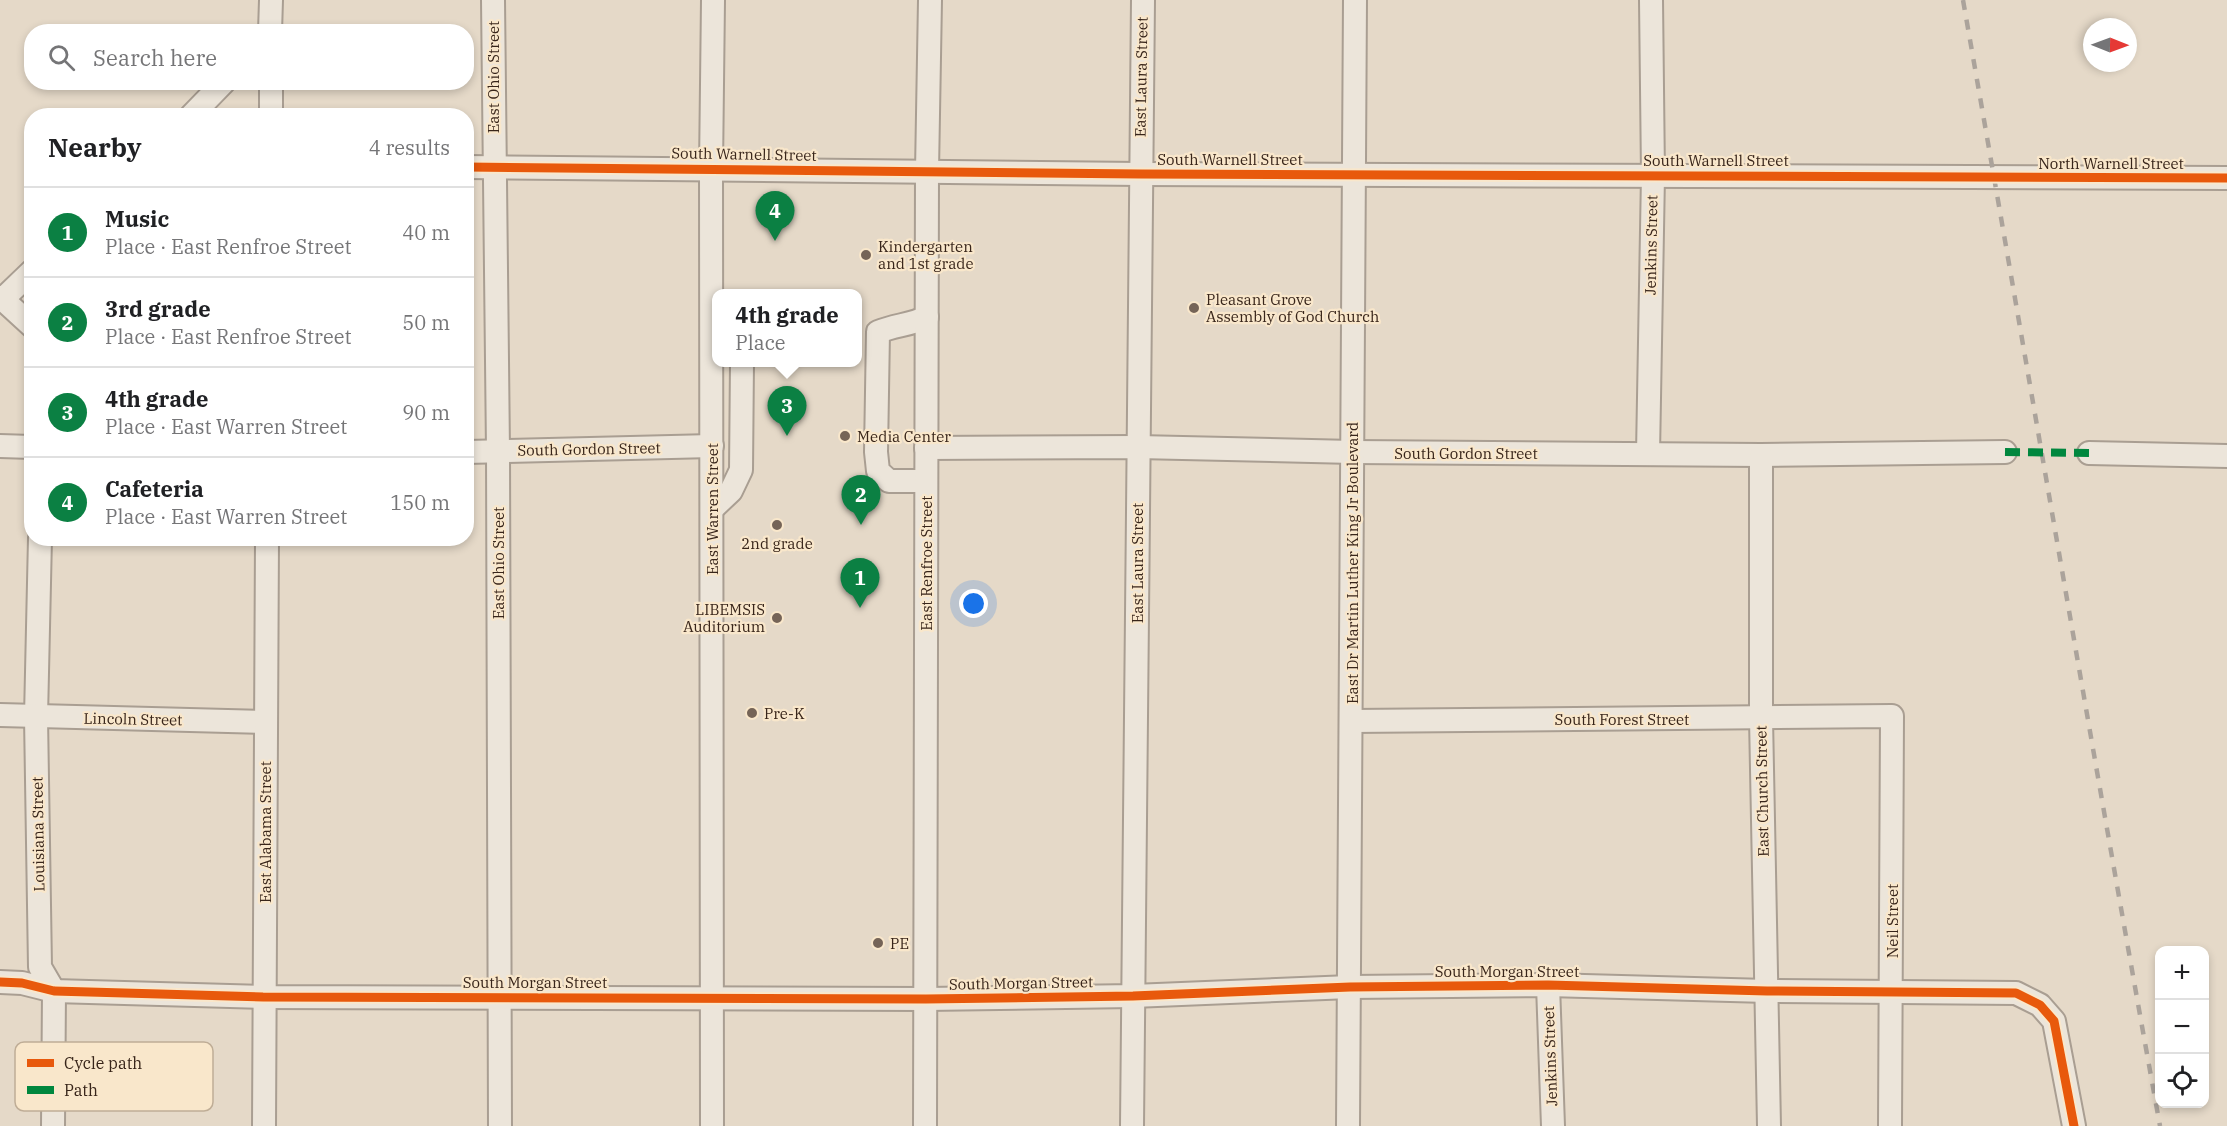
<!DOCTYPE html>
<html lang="en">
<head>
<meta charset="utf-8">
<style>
	:root { --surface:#fff; --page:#f6f6f6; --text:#202124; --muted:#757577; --line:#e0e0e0; --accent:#0b8043 }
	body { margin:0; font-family:"IBM Plex Serif",serif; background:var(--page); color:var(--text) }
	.controls { position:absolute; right:18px; bottom:18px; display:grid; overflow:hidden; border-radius:12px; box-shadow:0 3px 9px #0003 }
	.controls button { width:54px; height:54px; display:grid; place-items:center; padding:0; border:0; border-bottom:2px solid var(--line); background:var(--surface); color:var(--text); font:30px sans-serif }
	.compass { position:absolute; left:2083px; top:18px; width:54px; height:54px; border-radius:50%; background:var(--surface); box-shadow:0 3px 9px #0003; rotate:91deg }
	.you { position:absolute; left:974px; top:604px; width:21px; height:21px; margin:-15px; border:4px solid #fff; border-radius:50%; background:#1a73e8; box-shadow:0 0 0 9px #1a73e833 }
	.badge { display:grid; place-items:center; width:39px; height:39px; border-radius:50%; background:var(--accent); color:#fff; font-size:20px; font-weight:700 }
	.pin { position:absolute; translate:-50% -50px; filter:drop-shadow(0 2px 3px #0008) }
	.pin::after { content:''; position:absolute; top:32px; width:21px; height:18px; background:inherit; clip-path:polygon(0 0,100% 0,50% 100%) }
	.popup { position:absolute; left:712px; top:289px; width:150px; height:78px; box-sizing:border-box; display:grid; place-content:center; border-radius:12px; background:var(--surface); filter:drop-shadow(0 2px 4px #0005); font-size:20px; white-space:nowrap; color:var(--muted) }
	.popup b { font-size:22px; color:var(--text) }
	.popup::after { content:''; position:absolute; left:50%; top:100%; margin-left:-12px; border:12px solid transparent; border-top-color:var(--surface) }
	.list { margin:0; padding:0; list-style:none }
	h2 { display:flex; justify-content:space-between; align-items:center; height:78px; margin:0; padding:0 24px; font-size:26px }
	h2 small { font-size:20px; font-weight:400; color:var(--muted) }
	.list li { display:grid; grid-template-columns:39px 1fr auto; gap:18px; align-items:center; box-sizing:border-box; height:90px; padding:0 24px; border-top:2px solid var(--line) }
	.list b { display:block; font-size:22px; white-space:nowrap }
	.list p { margin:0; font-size:20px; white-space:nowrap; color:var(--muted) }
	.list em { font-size:20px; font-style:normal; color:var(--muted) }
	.icon { flex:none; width:33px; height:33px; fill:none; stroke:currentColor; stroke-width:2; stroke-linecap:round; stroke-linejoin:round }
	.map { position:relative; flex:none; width:2227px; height:1126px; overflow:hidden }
	.search { position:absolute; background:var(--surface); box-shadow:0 3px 9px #0003; left:24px; top:24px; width:450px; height:66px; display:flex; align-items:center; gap:15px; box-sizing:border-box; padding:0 21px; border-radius:24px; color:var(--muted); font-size:22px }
	.panel { position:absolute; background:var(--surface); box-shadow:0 3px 9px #0003; left:24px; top:108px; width:450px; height:438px; border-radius:24px }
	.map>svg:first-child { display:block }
</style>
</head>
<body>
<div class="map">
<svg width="2227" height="1126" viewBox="0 0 2227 1126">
	<rect width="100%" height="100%" fill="#e5d9c8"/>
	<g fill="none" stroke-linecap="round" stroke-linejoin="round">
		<g stroke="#a99e92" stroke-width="26">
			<g id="minor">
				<path d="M493,0l5,451 2,675"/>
				<path d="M270,32l1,-32"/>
				<path d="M271,82v34"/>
				<path d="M191,116l33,-34"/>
				<path d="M466,167l674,7 1087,4"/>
				<path d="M0,297l32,29"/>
				<path d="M3,299l29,-28"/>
				<path d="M0,446l32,1"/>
				<path d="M926,448l212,-1 215,5 408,3 244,-3"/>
				<path d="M466,452l246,-6"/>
				<path d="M2089,453l138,3"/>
				<path d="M1648,454l5,-279 -2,-175"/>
				<path d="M1761,455v263l8,408"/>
				<path d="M926,485l-7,-4h-30l-11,-10 -2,-19 2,-120c17,-7 33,-7 49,-15"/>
				<path d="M712,509l19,-18 10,-21 1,-108"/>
				<path d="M40,538l-4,179 4,250 14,24 -1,135"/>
				<path d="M0,715l266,7"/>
				<path d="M1352,721l540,-5 -2,410"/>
				<path d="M0,982l22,1 32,8 209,6 663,2 207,-3 217,-9 198,-2 219,6 249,2 24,12 14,16 20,105"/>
				<path d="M1548,985l5,141"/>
				<path d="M264,1126l3,-588"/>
				<path d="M712,1126l-1,-958 2,-168"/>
				<path d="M925,1126l2,-955 3,-171"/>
				<path d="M1132,1126l11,-1126"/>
				<path d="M1348,1126l7,-1126"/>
			</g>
		</g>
		<use href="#minor" stroke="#ece5da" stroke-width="22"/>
		<path stroke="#aba39b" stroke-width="4.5" stroke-dasharray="10 10" stroke-linecap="butt" d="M1963,0c66,375 129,751 197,1126"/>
		<path stroke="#00873e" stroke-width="8" stroke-dasharray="15 8" stroke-linecap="butt" d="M2005,452l84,1"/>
		<g stroke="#f9e7cb" stroke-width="13">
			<g id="cycleway">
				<path d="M466,167l674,7 1087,4"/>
				<path d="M0,982l22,1 32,8 209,6 663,2 207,-3 217,-9 198,-2 219,6 249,2 24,12 14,16 20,105"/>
			</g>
		</g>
		<use href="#cycleway" stroke="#e8590c" stroke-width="9"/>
	</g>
	<g fill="#756457" stroke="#f9e7cb" stroke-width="2">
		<circle cx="866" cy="255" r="6"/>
		<circle cx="1194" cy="308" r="6"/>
		<circle cx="845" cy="436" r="6"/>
		<circle cx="777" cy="525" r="6"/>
		<circle cx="777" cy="618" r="6"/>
		<circle cx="752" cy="713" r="6"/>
		<circle cx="878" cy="943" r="6"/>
	</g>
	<g text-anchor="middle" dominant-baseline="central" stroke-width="4.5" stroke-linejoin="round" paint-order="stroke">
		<g font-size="15" fill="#38251a" stroke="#f9e7cb">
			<text transform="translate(493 77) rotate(-90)">East Ohio Street</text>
			<text transform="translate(1141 77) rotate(-89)">East Laura Street</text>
			<text transform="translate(744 154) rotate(1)">South Warnell Street</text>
			<text x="1230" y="159">South Warnell Street</text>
			<text x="1716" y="160">South Warnell Street</text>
			<text x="2111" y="163">North Warnell Street</text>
			<text transform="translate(1651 245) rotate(-89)">Jenkins Street</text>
			<text transform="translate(589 449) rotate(-1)">South Gordon Street</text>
			<text x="1466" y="453">South Gordon Street</text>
			<text transform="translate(712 509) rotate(-90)">East Warren Street</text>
			<text transform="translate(498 563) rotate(-90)">East Ohio Street</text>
			<text transform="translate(926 563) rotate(-90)">East Renfroe Street</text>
			<text transform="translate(1137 563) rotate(-90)">East Laura Street</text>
			<text transform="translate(1352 563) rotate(-90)">East Dr Martin Luther King Jr Boulevard</text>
			<text transform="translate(133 719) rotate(1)">Lincoln Street</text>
			<text x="1622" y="719">South Forest Street</text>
			<text transform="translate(1762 791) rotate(-91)">East Church Street</text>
			<text transform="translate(265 832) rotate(-90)">East Alabama Street</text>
			<text transform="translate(38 834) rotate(-91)">Louisiana Street</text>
			<text transform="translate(1892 921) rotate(-90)">Neil Street</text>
			<text x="1507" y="971">South Morgan Street</text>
			<text x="535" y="982">South Morgan Street</text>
			<text transform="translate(1021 983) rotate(-1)">South Morgan Street</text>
			<text transform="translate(1550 1056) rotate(-92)">Jenkins Street</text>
		</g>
		<g font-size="15" fill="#38251a" stroke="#f9e7cb" text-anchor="start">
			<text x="878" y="246">Kindergarten<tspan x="878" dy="17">and 1st grade</tspan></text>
			<text x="1206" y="299">Pleasant Grove<tspan x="1206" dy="17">Assembly of God Church</tspan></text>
			<text x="857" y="436">Media Center</text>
			<text x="777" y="543" text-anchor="middle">2nd grade</text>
			<text x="765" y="609" text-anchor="end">LIBEMSIS<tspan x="765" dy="17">Auditorium</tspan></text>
			<text x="764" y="713">Pre-K</text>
			<text x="890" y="943">PE</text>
		</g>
	</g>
	<rect x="15" y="1042" width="198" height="69" rx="9" fill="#f9e7cb" stroke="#bfad96" stroke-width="1.5"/>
	<rect x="27" y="1059" width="27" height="8" fill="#e8590c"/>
	<rect x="27" y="1086" width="27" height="8" fill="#00873e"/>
	<g font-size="16" fill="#38251a">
		<text x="64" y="1069">Cycle path</text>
		<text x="64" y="1096">Path</text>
	</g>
</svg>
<div class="controls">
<button>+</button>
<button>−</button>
<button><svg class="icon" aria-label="locate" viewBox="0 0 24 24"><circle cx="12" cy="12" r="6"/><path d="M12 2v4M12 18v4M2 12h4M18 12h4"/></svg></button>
</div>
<svg class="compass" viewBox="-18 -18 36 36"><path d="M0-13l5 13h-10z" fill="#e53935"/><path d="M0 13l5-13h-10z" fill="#757577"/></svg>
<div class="you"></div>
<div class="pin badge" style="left:860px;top:608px">1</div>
<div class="pin badge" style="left:861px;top:525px">2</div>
<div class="pin badge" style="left:787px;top:436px">3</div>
<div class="popup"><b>4th grade</b>Place</div>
<div class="pin badge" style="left:775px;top:241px">4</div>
<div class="search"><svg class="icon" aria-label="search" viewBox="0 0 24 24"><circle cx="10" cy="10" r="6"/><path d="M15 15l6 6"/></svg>Search here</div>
<section class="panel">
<h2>Nearby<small>4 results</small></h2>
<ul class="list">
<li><span class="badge">1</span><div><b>Music</b><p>Place · East Renfroe Street</p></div><em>40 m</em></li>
<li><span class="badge">2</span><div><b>3rd grade</b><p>Place · East Renfroe Street</p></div><em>50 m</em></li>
<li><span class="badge">3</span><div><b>4th grade</b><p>Place · East Warren Street</p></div><em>90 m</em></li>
<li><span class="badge">4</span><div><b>Cafeteria</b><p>Place · East Warren Street</p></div><em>150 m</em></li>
</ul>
</section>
</div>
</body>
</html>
